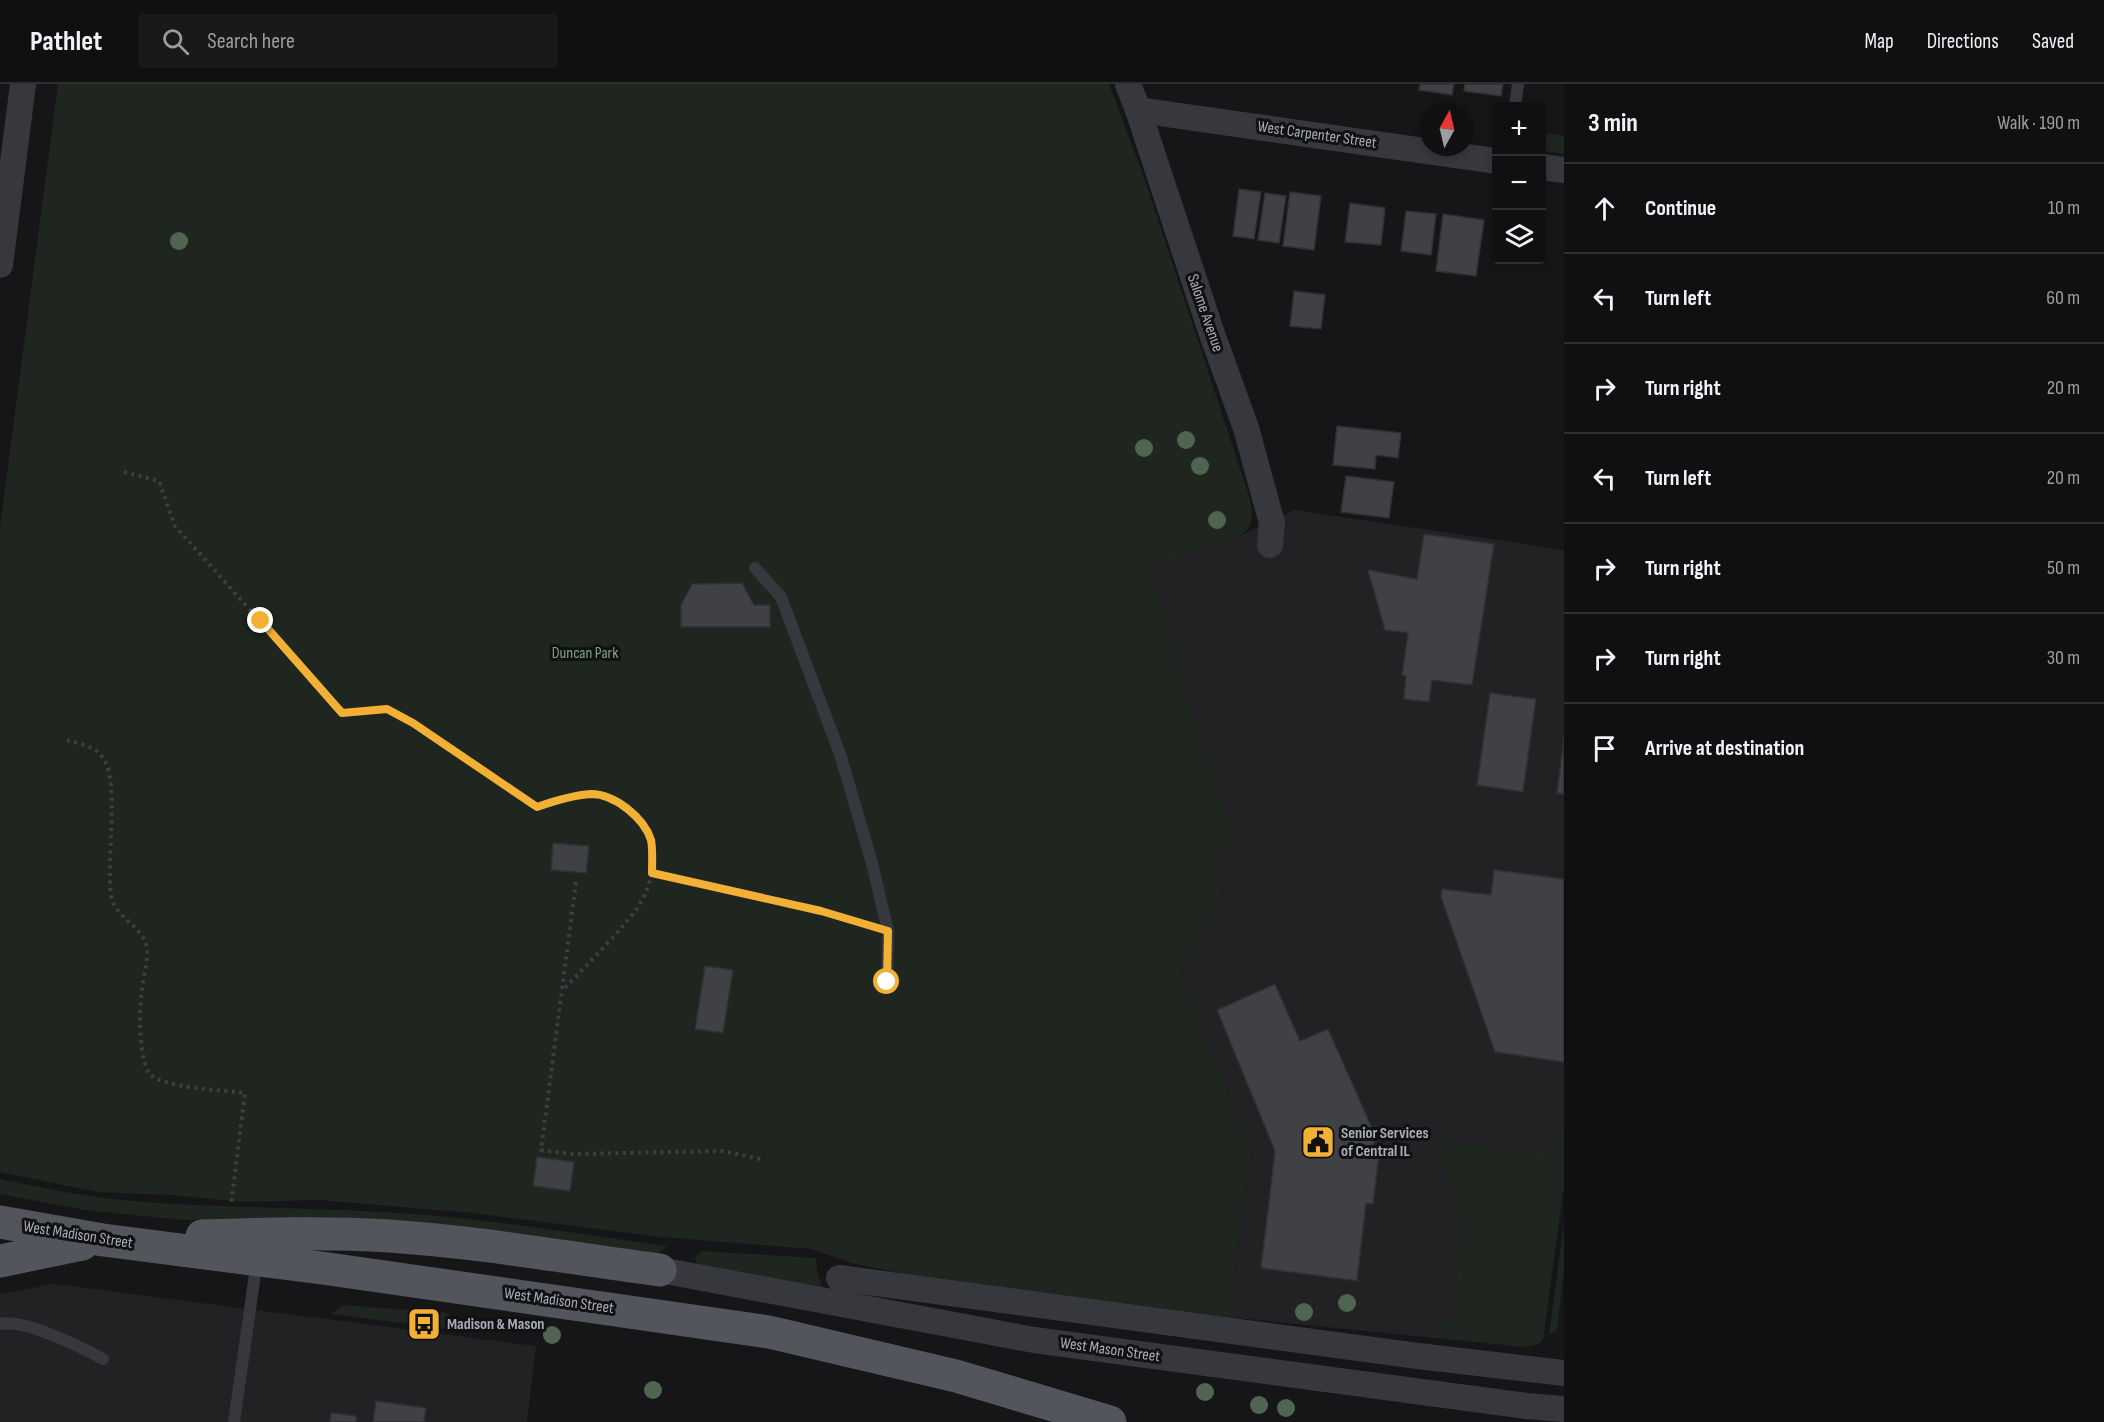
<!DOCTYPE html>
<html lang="en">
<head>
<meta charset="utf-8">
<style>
	:root { --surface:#101012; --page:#19191b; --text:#f1f3f6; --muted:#9c9d9f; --line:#303032 }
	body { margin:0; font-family:"Sofia Sans Condensed",sans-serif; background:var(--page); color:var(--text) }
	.controls { position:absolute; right:18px; top:18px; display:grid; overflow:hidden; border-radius:6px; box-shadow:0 3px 9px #0003 }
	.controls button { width:54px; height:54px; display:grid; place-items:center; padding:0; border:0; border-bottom:2px solid var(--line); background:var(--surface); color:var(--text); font:30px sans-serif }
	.compass { position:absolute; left:1420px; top:18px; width:54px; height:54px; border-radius:50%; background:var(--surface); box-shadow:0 3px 9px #0003; rotate:8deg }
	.stop { position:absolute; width:18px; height:18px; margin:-14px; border:4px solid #f2b134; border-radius:50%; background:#fff }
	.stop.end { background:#f2b134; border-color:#fff; box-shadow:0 2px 6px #0008 }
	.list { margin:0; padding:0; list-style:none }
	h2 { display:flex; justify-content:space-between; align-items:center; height:78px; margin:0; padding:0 24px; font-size:26px }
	h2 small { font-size:20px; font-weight:400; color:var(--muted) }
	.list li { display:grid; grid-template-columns:39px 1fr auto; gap:18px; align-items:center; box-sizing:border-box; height:90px; padding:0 24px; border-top:2px solid var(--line) }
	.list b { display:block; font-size:22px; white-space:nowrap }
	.list em { font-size:20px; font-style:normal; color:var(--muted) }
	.icon { flex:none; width:33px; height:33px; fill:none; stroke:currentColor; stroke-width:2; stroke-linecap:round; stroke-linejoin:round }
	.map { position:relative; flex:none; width:1564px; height:1338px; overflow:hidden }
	header { display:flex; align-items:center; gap:36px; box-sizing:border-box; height:84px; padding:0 30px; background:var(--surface); border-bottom:2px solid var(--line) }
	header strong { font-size:28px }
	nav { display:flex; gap:33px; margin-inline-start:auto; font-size:21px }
	.search { width:420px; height:54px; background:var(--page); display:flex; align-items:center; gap:15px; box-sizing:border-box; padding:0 21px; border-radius:6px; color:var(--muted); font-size:22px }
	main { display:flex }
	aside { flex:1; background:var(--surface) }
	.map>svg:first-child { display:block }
</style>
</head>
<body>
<header>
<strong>Pathlet</strong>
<div class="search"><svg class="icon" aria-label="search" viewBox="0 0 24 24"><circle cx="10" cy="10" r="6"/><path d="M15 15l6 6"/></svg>Search here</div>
<nav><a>Map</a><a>Directions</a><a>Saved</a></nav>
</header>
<main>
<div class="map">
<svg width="1564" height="1338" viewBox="0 0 1564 1338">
	<rect width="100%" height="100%" fill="#161618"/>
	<g fill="#222225">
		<path d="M1295,426l269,40v628l-21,161 -5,5 -6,2 -8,1 -297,-30 24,-161 -70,-183 42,-78 -12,-43 -63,-285 85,-28z"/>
		<path d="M54,1200l482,62 -9,76h-527v-128z"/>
	</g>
	<g fill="#1e261f">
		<path d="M58,0h1051l36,96 104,316c2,10 5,22 -1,32 -9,15 -80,31 -100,39l85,274 -22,11 12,43 -42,78 70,183 -24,161 -307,-40 -69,-14 -40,-14 -150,-12 -188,-24 -154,-13 -76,2 -72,-7 -73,-3 -98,-20v-645z"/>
		<path d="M1542,49l22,3v18l-22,-3z"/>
		<path d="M1548,1045l16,2v56l-21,152 -5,5 -14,3 -83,-10 3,-17 11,-1 6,-96 -1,-17 -26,-67 110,15z"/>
		<path d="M0,1095c40,8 80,17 121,21 87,8 175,7 262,12 95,5 190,21 284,34l-11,9 -494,-37 -77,-8 -85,-16z"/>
		<path d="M1564,1140v48l-7,57 -2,3 -6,2z"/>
		<path d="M702,1167l114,7 1,13 5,17 -125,-23 -2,-8z"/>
		<path d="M343,1221l104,8 10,9 -1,8 -125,-16z"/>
	</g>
	<g fill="#404145" stroke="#303034" stroke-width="1.5">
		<path d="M1420,0h34l-2,11 -33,-5z"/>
		<path d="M1465,0h38l-2,12 -37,-5z"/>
		<path d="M1239,105l22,3 -7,47 -21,-3z"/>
		<path d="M1290,108l31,4 -7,54 -31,-4z"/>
		<path d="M1265,109l21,3 -7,47 -21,-3z"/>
		<path d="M1350,119l35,5 -4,37 -36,-3z"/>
		<path d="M1406,127l30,3 -5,41 -30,-4z"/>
		<path d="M1443,130l41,6 -8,56 -40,-5z"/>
		<path d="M1294,207l31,4 -4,34 -31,-3z"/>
		<path d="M1337,342l64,7 -3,25 -22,-3 -1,14 -42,-4z"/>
		<path d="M1346,392l48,6 -5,36 -48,-6z"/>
		<path d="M1424,450l70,10 -22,141 -40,-5 -3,22 -25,-3 2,-23 -4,-1 6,-42 -23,-3 -17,-60 49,9z"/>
		<path d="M742,499l12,22h16v22h-89v-22l11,-21z"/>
		<path d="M1490,609l46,6 -13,93 -46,-7z"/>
		<path d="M1564,652v58l-7,-1z"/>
		<path d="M553,759l36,3 -3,27 -35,-3z"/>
		<path d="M1494,786l70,9v183l-69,-10 -54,-155 1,-8 49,6z"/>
		<path d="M705,882l28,4 -10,63 -28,-4z"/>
		<path d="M1275,900l25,57 28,-12 48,108 -3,9 7,1 -7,57 -7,-1 -9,78 -96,-13 14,-117 -58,-141z"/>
		<path d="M537,1073l37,5 -4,29 -37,-5z"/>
		<path d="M376,1317l50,7 -2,14h-51z"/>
		<path d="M331,1329l25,3v6h-26z"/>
	</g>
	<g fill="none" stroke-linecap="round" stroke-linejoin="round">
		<g stroke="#3d3f44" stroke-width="4" stroke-dasharray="3 4.5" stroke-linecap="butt">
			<path d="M124,388l35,9 16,45 167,187 45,-4 26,14 124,84c17,-6 40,-16 58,-13 54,8 72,69 44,111 -4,8 -12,15 -17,22 -19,22 -40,43 -60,64"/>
			<path d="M67,656c12,4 29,6 36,18 17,23 3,105 8,136 3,25 34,32 36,55 1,13 -4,28 -5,41 -3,18 -4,72 9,85 14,13 73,15 94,18l-14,112"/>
			<path d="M652,789l169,38 46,14"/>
			<path d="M576,798l-35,268 30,4 151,-3 42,9"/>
		</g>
		<g stroke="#37383d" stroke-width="12">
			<path d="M1515,22l3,-22"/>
			<path d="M755,484l26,29 59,157 32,109 16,68 -1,51"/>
			<path d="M0,1240c23,-6 81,23 103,35"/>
			<path d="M234,1338l23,-162"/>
		</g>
		<g stroke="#37383d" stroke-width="26">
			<path d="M1128,0l10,26 74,224 34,94 26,95 -2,22"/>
			<path d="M1138,26l358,51"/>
			<path d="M1542,83l22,3"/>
			<path d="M0,181l23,-181"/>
			<path d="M660,1186l374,70 493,66 37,3"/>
			<path d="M839,1194l579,78 146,17"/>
		</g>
		<g stroke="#53555c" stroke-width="33">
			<path d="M0,1138l103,18 219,28 447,64 187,44 154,46"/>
			<path d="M202,1152c62,-2 124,-4 187,0 90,6 181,22 271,34"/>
			<path d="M0,1177l82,-17"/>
		</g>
	</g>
	<g fill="#506452">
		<circle cx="179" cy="157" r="9"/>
		<circle cx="1186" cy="356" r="9"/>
		<circle cx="1144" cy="364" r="9"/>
		<circle cx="1200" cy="382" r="9"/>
		<circle cx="1217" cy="436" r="9"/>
		<circle cx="1347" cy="1219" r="9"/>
		<circle cx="1304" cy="1228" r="9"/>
		<circle cx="552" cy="1251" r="9"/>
		<circle cx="653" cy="1306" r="9"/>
		<circle cx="1205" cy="1308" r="9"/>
		<circle cx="1259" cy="1321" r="9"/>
		<circle cx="1286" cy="1324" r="9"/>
	</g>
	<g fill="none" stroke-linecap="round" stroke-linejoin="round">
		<path stroke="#f2b134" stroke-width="8" d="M261,537l81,92 45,-4 26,14 124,84c17,-6 36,-12 54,-13 24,0 53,24 60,46 2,10 1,23 1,33l169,38 67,20 -1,51"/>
	</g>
	<defs>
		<g id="civic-square" transform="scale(1.725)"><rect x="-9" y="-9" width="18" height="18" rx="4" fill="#f2b134" stroke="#111113"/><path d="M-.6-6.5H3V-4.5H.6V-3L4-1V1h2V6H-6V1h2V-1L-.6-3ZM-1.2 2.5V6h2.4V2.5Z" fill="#111"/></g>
		<g id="bus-square" transform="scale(1.725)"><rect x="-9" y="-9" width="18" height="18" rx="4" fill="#f2b134" stroke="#111113"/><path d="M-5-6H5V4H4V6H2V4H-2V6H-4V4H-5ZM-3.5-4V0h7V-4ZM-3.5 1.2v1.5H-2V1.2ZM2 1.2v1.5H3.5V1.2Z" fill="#111"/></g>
	</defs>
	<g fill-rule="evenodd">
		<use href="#civic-square" x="1318" y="1058"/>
		<use href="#bus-square" x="424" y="1240"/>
	</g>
	<g text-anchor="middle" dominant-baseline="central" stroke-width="6" stroke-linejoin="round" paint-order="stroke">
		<g font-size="16" fill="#a8adb8" stroke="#111113">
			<text transform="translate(1317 51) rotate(8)">West Carpenter Street</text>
			<text transform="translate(1205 229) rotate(71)">Salome Avenue</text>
			<text transform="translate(78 1151) rotate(9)">West Madison Street</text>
			<text transform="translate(559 1217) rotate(8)">West Madison Street</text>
			<text transform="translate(1110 1266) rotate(8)">West Mason Street</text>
		</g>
		<g font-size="16" fill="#7fa381" stroke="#111113">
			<text x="585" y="569">Duncan Park</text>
		</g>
		<g font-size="16" font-weight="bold" fill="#a8adb8" stroke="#111113" text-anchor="start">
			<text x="1341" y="1049">Senior Services<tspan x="1341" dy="18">of Central IL</tspan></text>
			<text x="447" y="1240">Madison &amp; Mason</text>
		</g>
	</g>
</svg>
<div class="controls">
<button>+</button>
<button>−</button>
<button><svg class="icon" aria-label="layers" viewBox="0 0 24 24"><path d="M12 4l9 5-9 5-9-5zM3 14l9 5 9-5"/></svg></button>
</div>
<svg class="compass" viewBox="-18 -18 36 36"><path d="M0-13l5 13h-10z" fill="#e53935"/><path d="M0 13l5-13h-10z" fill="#9c9d9f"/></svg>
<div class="stop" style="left:887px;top:898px"></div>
<div class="stop end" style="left:261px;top:537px"></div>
</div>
<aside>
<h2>3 min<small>Walk · 190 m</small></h2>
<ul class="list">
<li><svg class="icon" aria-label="ahead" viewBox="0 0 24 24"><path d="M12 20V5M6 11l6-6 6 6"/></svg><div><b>Continue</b></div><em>10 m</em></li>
<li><svg class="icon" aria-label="left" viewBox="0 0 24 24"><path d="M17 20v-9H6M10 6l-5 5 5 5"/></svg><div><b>Turn left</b></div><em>60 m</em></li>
<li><svg class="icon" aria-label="right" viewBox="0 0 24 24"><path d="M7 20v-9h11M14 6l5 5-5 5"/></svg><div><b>Turn right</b></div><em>20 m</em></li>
<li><svg class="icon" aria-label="left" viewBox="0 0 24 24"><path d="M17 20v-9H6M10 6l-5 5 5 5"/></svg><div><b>Turn left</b></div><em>20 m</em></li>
<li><svg class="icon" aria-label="right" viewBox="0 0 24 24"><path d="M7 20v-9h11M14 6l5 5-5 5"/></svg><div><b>Turn right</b></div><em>50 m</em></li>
<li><svg class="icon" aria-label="right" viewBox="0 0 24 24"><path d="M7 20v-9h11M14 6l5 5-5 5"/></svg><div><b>Turn right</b></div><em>30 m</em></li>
<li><svg class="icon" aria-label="arrive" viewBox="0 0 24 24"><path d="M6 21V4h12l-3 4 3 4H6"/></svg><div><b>Arrive at destination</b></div></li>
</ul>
</aside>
</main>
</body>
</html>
